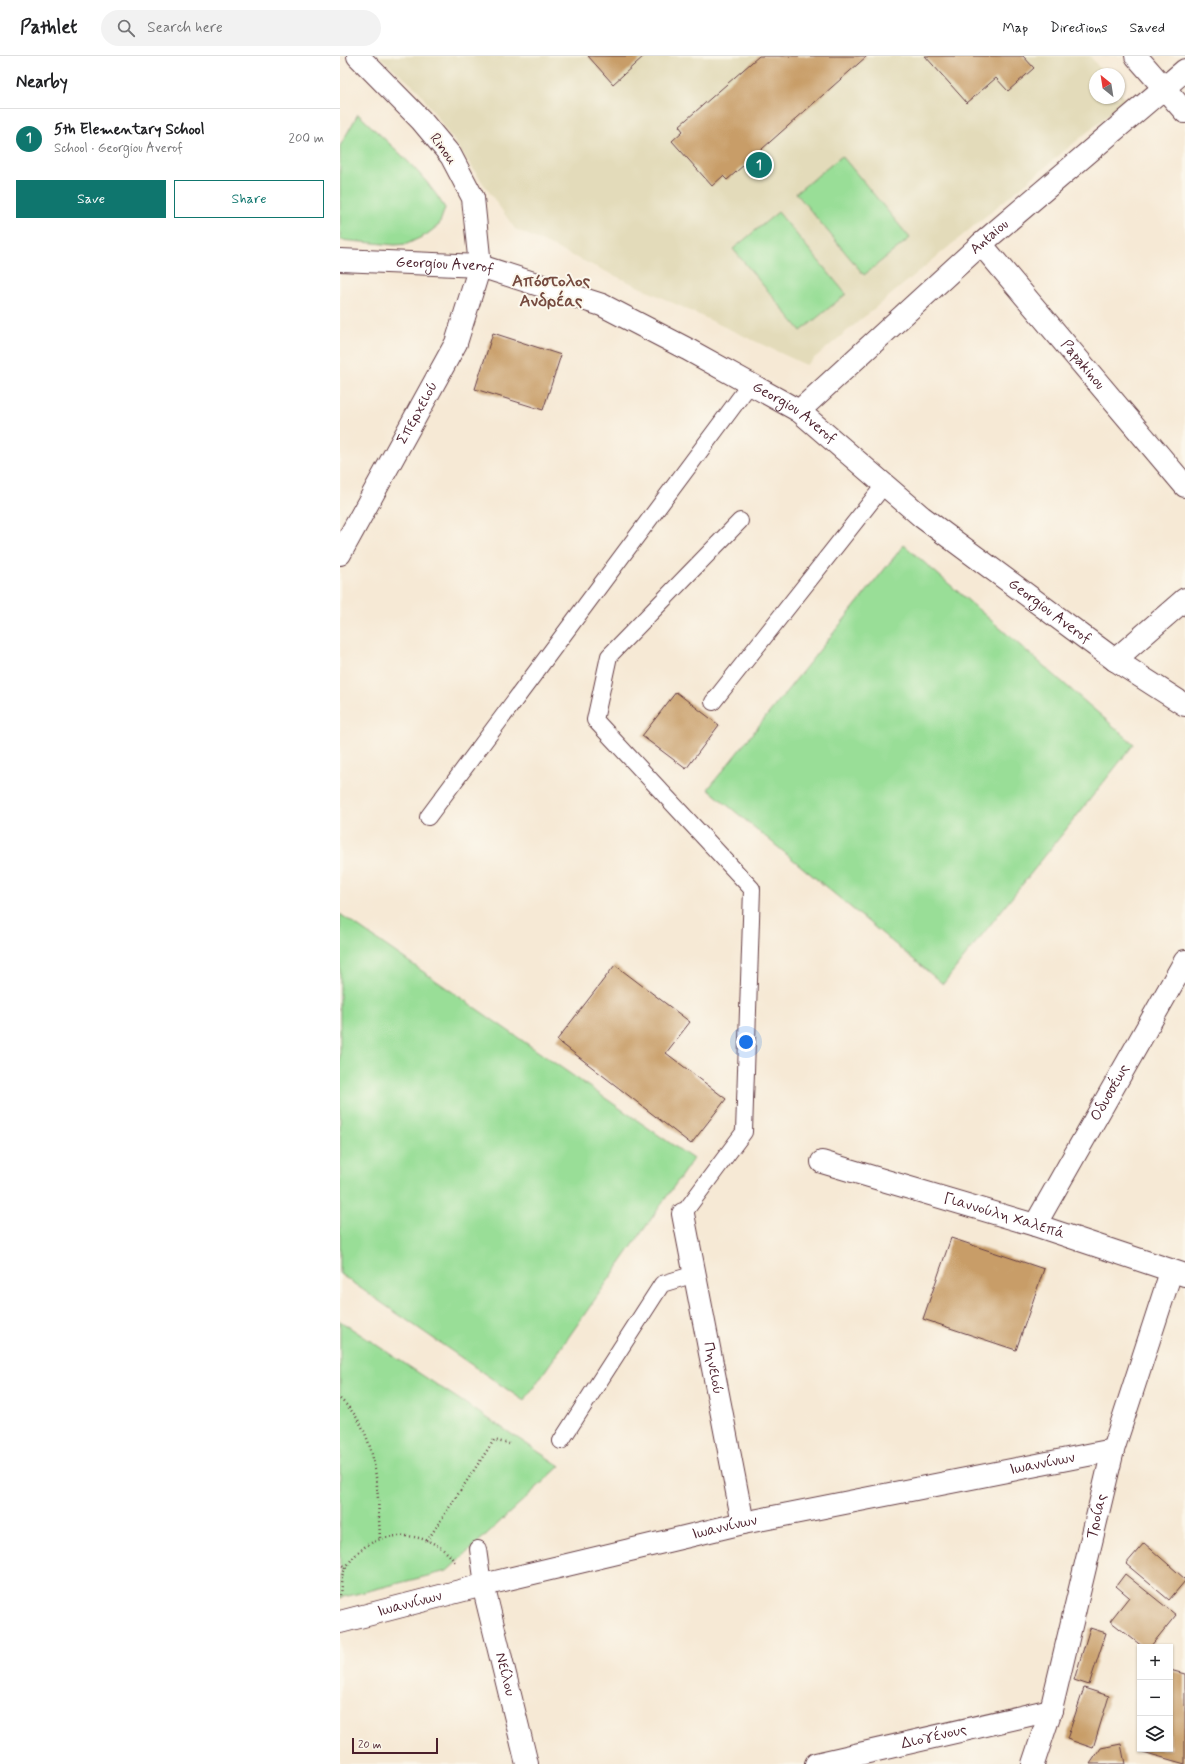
<!DOCTYPE html>
<html lang="en">
<head>
<meta charset="utf-8">
<style>
	:root { --surface:#fff; --page:#f2f2f2; --text:#202124; --muted:#757577; --line:#e0e0e0; --accent:#0f766e }
	body { margin:0; font-family:Mynerve,sans-serif; background:var(--page); color:var(--text) }
	.controls { position:absolute; right:12px; bottom:12px; display:grid; overflow:hidden; border-radius:0px; box-shadow:0 1px 3px #0004 }
	.controls button { width:36px; height:36px; display:grid; place-items:center; padding:0; border:0; border-bottom:1px solid var(--line); background:var(--surface); color:var(--text); font:20px sans-serif }
	.compass { position:absolute; left:749px; top:12px; width:36px; height:36px; border-radius:50%; background:var(--surface); box-shadow:0 1px 3px #0004; rotate:330deg }
	.scale { position:absolute; left:12px; bottom:10px; width:86px; box-sizing:border-box; padding-left:4px; border:2px solid #4a1f2b; border-top:0; font-size:11px; line-height:14px; white-space:nowrap; color:#4a1f2b; -webkit-text-stroke:3px #fbf7ec; paint-order:stroke }
	.you { position:absolute; left:406px; top:986px; width:14px; height:14px; margin:-10px; border:3px solid #fff; border-radius:50%; background:#1a73e8; box-shadow:0 0 0 6px #1a73e833 }
	.badge { display:grid; place-items:center; width:26px; height:26px; border-radius:50%; background:var(--accent); color:#fff; font-size:13px; font-weight:700 }
	.pin { position:absolute; translate:-50% -50%; border:2px solid #fff; box-shadow:0 1px 4px #0006 }
	.list { margin:0; padding:0; list-style:none }
	h2 { display:flex; justify-content:space-between; align-items:center; height:52px; margin:0; padding:0 16px; font-size:17px }
	h2 small { font-size:13px; font-weight:400; color:var(--muted) }
	.list li { display:grid; grid-template-columns:26px 1fr auto; gap:12px; align-items:center; box-sizing:border-box; height:60px; padding:0 16px; border-top:1px solid var(--line) }
	.list b { display:block; font-size:15px; white-space:nowrap }
	.list p { margin:0; font-size:13px; white-space:nowrap; color:var(--muted) }
	.list em { font-size:13px; font-style:normal; color:var(--muted) }
	.actions { display:flex; gap:8px; padding:12px 16px }
	.actions a { flex:1; padding:9px 0; border:1px solid var(--accent); border-radius:0px; text-align:center; font-size:14px; color:var(--accent) }
	.actions .main { background:var(--accent); color:#fff }
	.icon { flex:none; width:22px; height:22px; fill:none; stroke:currentColor; stroke-width:2; stroke-linecap:round; stroke-linejoin:round }
	.map { position:relative; flex:none; width:845px; height:1708px; overflow:hidden }
	header { display:flex; align-items:center; gap:24px; box-sizing:border-box; height:56px; padding:0 20px; background:var(--surface); border-bottom:1px solid var(--line) }
	header strong { font-size:19px }
	nav { display:flex; gap:22px; margin-inline-start:auto; font-size:14px }
	.search { width:280px; height:36px; background:var(--page); display:flex; align-items:center; gap:10px; box-sizing:border-box; padding:0 14px; border-radius:22px; color:var(--muted); font-size:15px }
	main { display:flex }
	aside { flex:1; background:var(--surface) }
	.map>svg:first-child { display:block }
</style>
</head>
<body>
<header>
<strong>Pathlet</strong>
<div class="search"><svg class="icon" aria-label="search" viewBox="0 0 24 24"><circle cx="10" cy="10" r="6"/><path d="M15 15l6 6"/></svg>Search here</div>
<nav><a>Map</a><a>Directions</a><a>Saved</a></nav>
</header>
<main>
<aside>
<h2>Nearby<small></small></h2>
<ul class="list">
<li><span class="badge">1</span><div><b>5th Elementary School</b><p>School · Georgiou Averof</p></div><em>200 m</em></li>
</ul>
<div class="actions"><a class="main">Save</a><a>Share</a></div>
</aside>
<div class="map">
<svg width="845" height="1708" viewBox="0 0 845 1708">
	<rect width="100%" height="100%" fill="#fbf7ec"/>
	<filter id="ink" filterUnits="userSpaceOnUse"><feTurbulence type="fractalNoise" baseFrequency=".025" numOctaves="2"/><feDisplacementMap in="SourceGraphic" scale="8" xChannelSelector="R" yChannelSelector="G"/><feConvolveMatrix kernelMatrix="1 2 1 2 8 2 1 2 1" color-interpolation-filters="sRGB"/></filter>
	<filter id="wash" filterUnits="userSpaceOnUse"><feTurbulence type="fractalNoise" baseFrequency=".012" numOctaves="4" result="noise"/><feDisplacementMap in="SourceGraphic" scale="16" xChannelSelector="R" yChannelSelector="G"/><feGaussianBlur stdDeviation="0.9" result="paint"/><feColorMatrix in="noise" values="0 0 0 0 0 0 0 0 0 0 0 0 0 0 0 0 0 1.4 0 .05"/><feComposite in="paint" operator="in"/></filter>
	<g filter="url(#wash)">
		<rect width="100%" height="100%" fill="#f6e9d5"/>
		<path fill="#e3dbba" d="M39,0h711l14,18h-9v24h24v-6l7,8 -320,265 -291,-136 -97,-139z"/>
		<g fill="#99de97" stroke="#727e61">
			<path d="M18,58c31,30 65,57 87,94l-6,17 -13,10 -19,9 -12,1 -55,-5v-94z"/>
			<path d="M502,100l68,82 -46,37 -68,-82z"/>
			<path d="M438,156l68,82 -45,37 -68,-82z"/>
			<path d="M564,489l230,199 -191,240 -235,-195z"/>
			<path d="M0,858l353,245 -169,242 -184,-127z"/>
			<path d="M0,1265l220,145 -113,105 -107,27z"/>
		</g>
		<g id="blocks">
			<g fill="#c89d68">
				<path d="M248,0h56l-31,28z"/>
				<path d="M419,0h108l-140,124 -4,-4 -11,10 -40,-45 11,-10 -4,-5z"/>
				<path d="M585,0h98l11,12 -26,23 -12,-13 -29,25z"/>
				<path d="M153,277l68,22 -18,55 -68,-21z"/>
				<path d="M336,636l43,33 -33,44 -44,-33z"/>
				<path d="M275,909l75,57 -24,31 60,46 -35,45 -134,-104z"/>
				<path d="M611,1182l93,31 -28,81 -93,-31z"/>
				<path d="M804,1487l41,36v2l-16,19 -43,-36z"/>
				<path d="M785,1518l51,41 -26,32h-7l-33,-26 19,-24 -13,-11z"/>
				<path d="M750,1572l16,5 -17,52 -15,-5z"/>
				<path d="M830,1614l15,4v90l-42,-12 1,-3h26z"/>
				<path d="M744,1632l25,8 -16,52 -26,-9z"/>
				<path d="M781,1688l4,20h-35l11,-16z"/>
			</g>
		</g>
	</g>
	<g filter="url(#ink)">
		<use href="#blocks" fill-opacity="0" stroke="#643d44" stroke-width="1"/>
		<g fill="none" stroke-linecap="round" stroke-linejoin="round">
			<g stroke="#643d44" stroke-width="18">
				<g id="service">
					<path d="M373,646l172,-218"/>
					<path d="M88,761l322,-433"/>
					<path d="M343,1158l61,-82 8,-243 -157,-169 14,-64 131,-135"/>
					<path d="M221,1385l101,-157 33,-10"/>
					<path d="M138,1493l5,36"/>
				</g>
			</g>
			<g stroke="#643d44" stroke-width="24">
				<g id="minor">
					<path d="M796,0l49,56"/>
					<path id="s1" d="M641,188l204,242"/>
					<path id="s2" d="M459,355l182,-167 204,-174"/>
					<path id="s3" d="M0,498l116,-211 24,-77 -7,-68 -22,-42 -30,-36 -63,-64"/>
					<path d="M775,604l70,-61"/>
					<path id="s4" d="M482,1106l213,63 150,50"/>
					<path id="s5" d="M343,1158l60,309"/>
					<path id="s6" d="M695,1169l150,-264"/>
					<path id="s7" d="M143,1529l44,179"/>
					<path id="s8" d="M0,1566l143,-37 260,-62 370,-73"/>
					<path id="s9" d="M476,1708l235,-54"/>
					<path id="s10" d="M693,1708l18,-54 62,-260 58,-178"/>
				</g>
			</g>
			<g stroke="#643d44" stroke-width="24">
				<g id="tertiary">
					<path id="s11" d="M0,204l140,6 122,39 85,44 112,62 123,106 193,143 70,45"/>
				</g>
			</g>
			<g stroke="#643d44" stroke-width="2.5" stroke-dasharray="1 3" stroke-linecap="butt">
				<path d="M0,1343c40,34 37,91 40,139"/>
				<path d="M87,1485l67,-101 15,4"/>
				<path d="M0,1507l7,5"/>
				<path d="M0,1539c1,-7 1,-15 3,-22 3,-7 13,-20 19,-24 27,-22 75,-16 94,15"/>
			</g>
			<use href="#service" stroke="#fff" stroke-width="16"/>
			<use href="#minor" stroke="#fff" stroke-width="22"/>
			<use href="#tertiary" stroke="#fff" stroke-width="22"/>
		</g>
	</g>
	<g text-anchor="middle" dominant-baseline="central" stroke-width="4" stroke-linejoin="round" paint-order="stroke">
		<g font-size="15" fill="#4a1f2b" stroke="#fbf7ec">
			<text transform="translate(103 93) rotate(54)">Rinou</text>
			<text stroke="none"><textPath href="#s2" startOffset="258">Antaiou</textPath></text>
			<text stroke="none"><textPath href="#s11" startOffset="105">Georgiou Averof</textPath></text>
			<text stroke="none"><textPath href="#s1" startOffset="158">Papakinou</textPath></text>
			<text stroke="none"><textPath href="#s3" startOffset="161">Σπερχειού</textPath></text>
			<text stroke="none"><textPath href="#s11" startOffset="489">Georgiou Averof</textPath></text>
			<text stroke="none"><textPath href="#s11" startOffset="813">Georgiou Averof</textPath></text>
			<text stroke="none"><textPath href="#s6" startOffset="152">Οδυσσέως</textPath></text>
			<text stroke="none"><textPath href="#s4" startOffset="190">Γιαννούλη Χαλεπά</textPath></text>
			<text stroke="none"><textPath href="#s5" startOffset="157">Πηνειού</textPath></text>
			<text stroke="none"><textPath href="#s8" startOffset="720">Ιωαννίνων</textPath></text>
			<text stroke="none"><textPath href="#s10" startOffset="256">Τροίας</textPath></text>
			<text stroke="none"><textPath href="#s8" startOffset="396">Ιωαννίνων</textPath></text>
			<text stroke="none"><textPath href="#s8" startOffset="72">Ιωαννίνων</textPath></text>
			<text stroke="none"><textPath href="#s7" startOffset="92">Νείλου</textPath></text>
			<text stroke="none"><textPath href="#s9" startOffset="121">Διογένους</textPath></text>
		</g>
		<g font-size="17" font-weight="bold" fill="#764b40" stroke="#fbf7ec">
			<text x="211" y="225">Απόστολος<tspan x="211" dy="20">Ανδρέας</tspan></text>
		</g>
	</g>
</svg>
<div class="controls">
<button>+</button>
<button>−</button>
<button><svg class="icon" aria-label="layers" viewBox="0 0 24 24"><path d="M12 4l9 5-9 5-9-5zM3 14l9 5 9-5"/></svg></button>
</div>
<svg class="compass" viewBox="-18 -18 36 36"><path d="M0-13l5 13h-10z" fill="#e53935"/><path d="M0 13l5-13h-10z" fill="#757577"/></svg>
<div class="scale">20 m</div>
<div class="you"></div>
<div class="pin badge" style="left:419px;top:109px">1</div>
</div>
</main>
</body>
</html>
